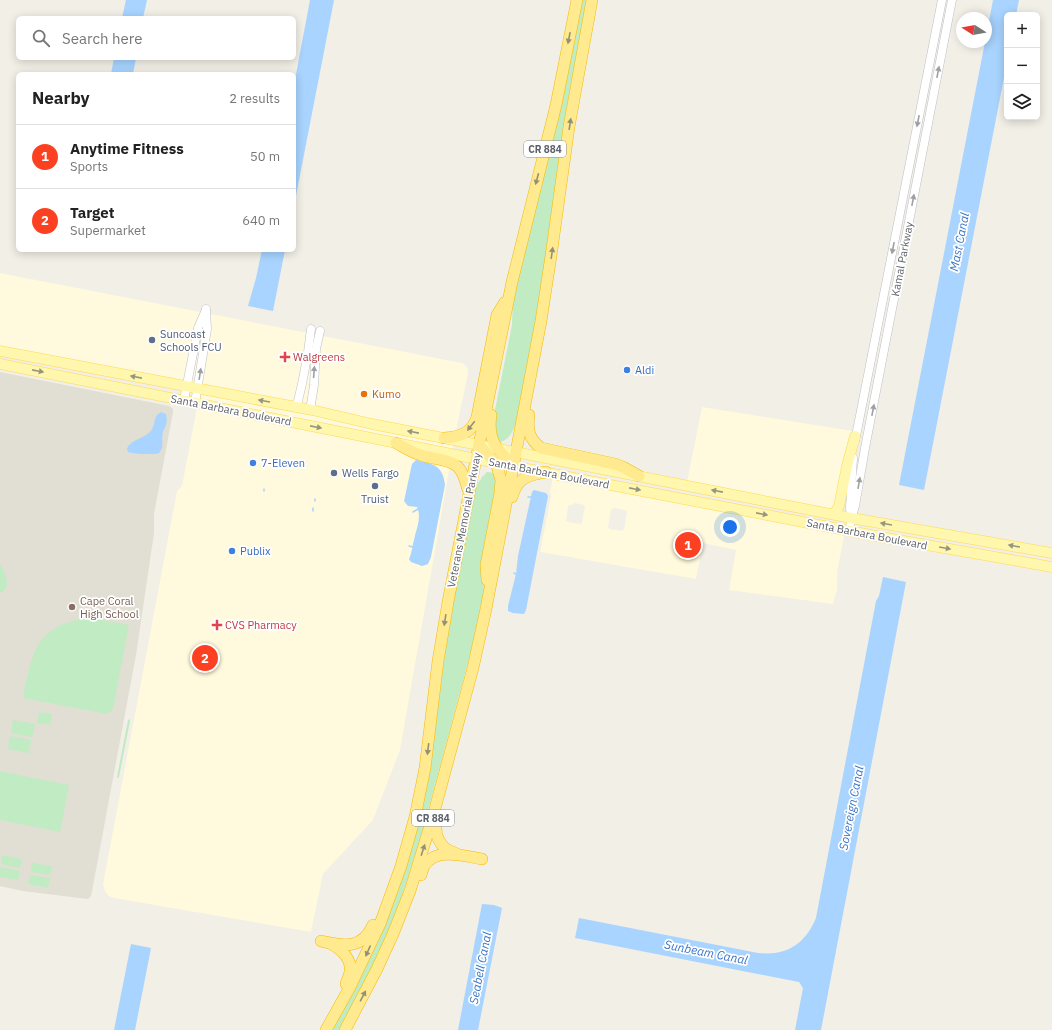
<!DOCTYPE html>
<html lang="en">
<head>
<meta charset="utf-8">
<style>
	:root { --surface:#fff; --page:#f2f2f2; --text:#222; --muted:#767676; --line:#e0e0e0; --accent:#fb4122 }
	body { margin:0; font-family:"IBM Plex Sans",sans-serif; background:var(--page); color:var(--text) }
	.controls { position:absolute; right:12px; top:12px; display:grid; overflow:hidden; border-radius:6px; box-shadow:0 2px 10px #0003 }
	.controls button { width:36px; height:36px; display:grid; place-items:center; padding:0; border:0; border-bottom:1px solid var(--line); background:var(--surface); color:var(--text); font:20px sans-serif }
	.compass { position:absolute; left:956px; top:12px; width:36px; height:36px; border-radius:50%; background:var(--surface); box-shadow:0 2px 10px #0003; rotate:281deg }
	.you { position:absolute; left:730px; top:527px; width:14px; height:14px; margin:-10px; border:3px solid #fff; border-radius:50%; background:#1a73e8; box-shadow:0 0 0 6px #1a73e833 }
	.badge { display:grid; place-items:center; width:26px; height:26px; border-radius:50%; background:var(--accent); color:#fff; font-size:13px; font-weight:700 }
	.pin { position:absolute; translate:-50% -50%; border:2px solid #fff; box-shadow:0 1px 4px #0006 }
	.list { margin:0; padding:0; list-style:none }
	h2 { display:flex; justify-content:space-between; align-items:center; height:52px; margin:0; padding:0 16px; font-size:17px }
	h2 small { font-size:13px; font-weight:400; color:var(--muted) }
	.list li { display:grid; grid-template-columns:26px 1fr auto; gap:12px; align-items:center; box-sizing:border-box; height:64px; padding:0 16px; border-top:1px solid var(--line) }
	.list b { display:block; font-size:15px; white-space:nowrap }
	.list p { margin:0; font-size:13px; white-space:nowrap; color:var(--muted) }
	.list em { font-size:13px; font-style:normal; color:var(--muted) }
	.icon { flex:none; width:22px; height:22px; fill:none; stroke:currentColor; stroke-width:2; stroke-linecap:round; stroke-linejoin:round }
	.map { position:relative; flex:none; width:1052px; height:1030px; overflow:hidden }
	.search { position:absolute; background:var(--surface); box-shadow:0 2px 10px #0003; left:16px; top:16px; width:280px; height:44px; display:flex; align-items:center; gap:10px; box-sizing:border-box; padding:0 14px; border-radius:6px; color:var(--muted); font-size:15px }
	.panel { position:absolute; background:var(--surface); box-shadow:0 2px 10px #0003; left:16px; top:72px; width:280px; height:180px; border-radius:6px }
	.map>svg:first-child { display:block }
</style>
</head>
<body>
<div class="map">
<svg width="1052" height="1030" viewBox="0 0 1052 1030">
	<rect width="100%" height="100%" fill="#f1efe6"/>
	<g fill="#fff9dd" fill-rule="evenodd">
		<path d="M0,273l462,90 5,4 1,3v3l-12,58 -56,319 -27,70 -50,54 -12,58 -197,-34 -4,-1 -3,-3 -2,-3 -2,-7 74,-393 5,-5 19,-100 -201,-40z"/>
		<path d="M702,407l151,24 -16,73 -5,7 -145,-29z"/>
		<path d="M553,476l292,56 -8,40v18l-4,14 -104,-14 7,-40 -33,-7 -7,36 -156,-27 11,-56 -1,-3zM575,503l8,2 2,1 -3,16 -1,2 -13,-2 -2,-1 2,-14 1,-2h3zM614,508l11,2 2,2 -3,17 -2,2 -12,-2 -2,-2 3,-17z"/>
	</g>
	<path fill="#e1dfd4" d="M0,372l169,34 4,3v3l-19,102v19l-18,122 -44,236 -1,5 -3,3 -65,-8 -23,-5z"/>
	<g fill="#c0ebc3">
		<path d="M581,0h6l-17,89 -6,35 -25,180 -23,119c-3,8 -7,18 -17,19l-4,-4 -1,-23 18,-90 1,-28z"/>
		<path d="M487,472l8,1 2,12 -14,79 1,26 -7,37 -6,24 -48,178 -22,70 -19,47 -26,55 -17,29h-7l24,-43 51,-123 13,-45 8,-37 19,-148 28,-144 4,-9 2,-1v-2z"/>
		<path d="M0,564c5,9 13,23 0,29z"/>
		<path d="M83,619h13l33,6 -16,84 -6,5 -84,-16c9,-42 11,-71 60,-79z"/>
		<path d="M39,712l13,2 -2,11 -13,-2z"/>
		<path d="M129,719l1,2 -11,56 -1,1 -1,-1 11,-57z"/>
		<path d="M13,720l22,4 -3,13 -21,-4z"/>
		<path d="M10,736l21,4 -2,13 -21,-4z"/>
		<path d="M0,771l69,14 -9,47 -60,-12z"/>
		<path d="M2,855l20,4 -2,9 -19,-4z"/>
		<path d="M32,863l20,3 -2,9 -19,-3z"/>
		<path d="M0,867l20,4 -2,9 -18,-3z"/>
		<path d="M30,875l20,3 -2,10 -20,-4z"/>
	</g>
	<g fill="#a8d4ff">
		<path d="M126,0h21l-4,18h-21z"/>
		<path d="M310,0h24l-40,206v-121z"/>
		<path d="M993,0h26l-3,15h-9v47l-83,428 -25,-5 86,-443h1v-5z"/>
		<path d="M114,58h22l-3,16h-22z"/>
		<path d="M262,250h23l-12,61 -25,-5 8,-28z"/>
		<path d="M161,412l5,2c2,10 0,10 -3,18 -2,6 1,13 -2,18 -1,1 -1,2 -2,3 -3,2 -27,1 -31,-1l-1,-3c4,-11 20,-10 25,-20 4,-6 1,-13 9,-17z"/>
		<path d="M416,460c17,4 27,5 29,25l-14,72 -3,7 -6,2 -11,-4 -2,-3c3,-6 3,-12 5,-19 2,-10 8,-23 3,-33l-9,-1 -4,-5 8,-37z"/>
		<path d="M534,490l12,3 2,3 -22,114 -2,4 -11,-1 -5,-2v-5l8,-32 2,-18 14,-64z"/>
		<path d="M883,577l23,5 -85,448h-26l8,-42 -4,-6 -224,-44 4,-20 179,35c29,3 47,-9 58,-35l60,-317 3,-5z"/>
		<path d="M482,904l12,1 8,3 -24,122h-20z"/>
		<path d="M131,944l20,4 -16,82h-21z"/>
	</g>
	<g fill="none" stroke-linecap="round" stroke-linejoin="round">
		<g stroke="#a8d4ff" stroke-width="1.5">
			<path d="M264,491v-2"/>
			<path d="M528,497h3"/>
			<path d="M315,501v-2"/>
			<path d="M313,511v-3"/>
			<path d="M413,512l5,-3"/>
			<path d="M409,546l4,1"/>
			<path d="M514,573l2,1"/>
		</g>
		<g stroke="#bdbfc6" stroke-width="9">
			<g id="minor">
				<path d="M184,400l14,-72 7,-16"/>
				<path d="M195,403l12,-74 -1,-20"/>
				<path d="M292,406l4,-2 2,-3 4,-17 6,-32 3,-23"/>
				<path d="M312,410l-1,-6 3,-19 2,-36 4,-18"/>
				<path d="M855,441l87,-441"/>
				<path d="M853,513l2,-7 10,-58 87,-448"/>
				<path d="M850,530l1,-12 -1,-10 3,-50"/>
			</g>
		</g>
		<g stroke="#ffd951" stroke-width="11">
			<g id="major">
				<path d="M0,351l312,59 60,14 479,94 201,35"/>
				<path d="M0,364l522,104 359,69 171,30"/>
				<path d="M833,514l3,-3 3,-5 8,-40 8,-30"/>
			</g>
		</g>
		<g stroke="#f7b900" stroke-width="12">
			<g id="highway">
				<path d="M491,415c-4,25 6,35 23,51"/>
				<path d="M529,415c-2,15 0,24 12,33l74,16 8,3 16,9"/>
				<path d="M444,438c16,-1 28,-5 33,-21l20,-102 8,-13"/>
				<path d="M396,443c8,4 16,10 25,12 4,2 8,2 12,3 25,4 29,8 35,32"/>
				<path d="M479,445l13,14 5,7 4,14 -1,13 -14,72 1,15"/>
				<path d="M512,497c5,-19 16,-22 34,-25"/>
				<path d="M437,819c-2,9 -1,20 6,27 3,4 10,6 14,8"/>
				<path d="M421,875c1,-3 2,-7 3,-9 12,-19 40,-10 58,-7"/>
				<path d="M321,941c23,5 41,9 52,-16"/>
				<path d="M331,944c10,5 21,15 19,27 0,4 -3,9 -4,13"/>
				<path d="M326,1030l24,-43 30,-63 21,-58 14,-49 10,-49 13,-107 10,-59 21,-108 43,-212 44,-177 21,-105"/>
				<path d="M345,1030l32,-61 16,-35 17,-43 23,-75 40,-148 13,-59 55,-288 10,-65 18,-129 23,-127"/>
			</g>
		</g>
		<use href="#minor" stroke="#fff" stroke-width="8"/>
		<use href="#major" stroke="#fff7ad" stroke-width="10"/>
		<use href="#highway" stroke="#ffea8f" stroke-width="11"/>
	</g>
	<defs><path id="oneway-solid" d="M-6-.8H1V-3.2L6.5 0L1 3.2V.8H-6Z"/></defs>
	<g fill="#969176">
		<use href="#oneway-solid" transform="translate(569 38) rotate(101)"/>
		<use href="#oneway-solid" transform="translate(570 124) rotate(-81)"/>
		<use href="#oneway-solid" transform="translate(537 179) rotate(105)"/>
		<use href="#oneway-solid" transform="translate(552 253) rotate(-82)"/>
		<use href="#oneway-solid" transform="translate(471 426) rotate(128)"/>
		<use href="#oneway-solid" transform="translate(445 620) rotate(99)"/>
		<use href="#oneway-solid" transform="translate(428 749) rotate(97)"/>
		<use href="#oneway-solid" transform="translate(423 850) rotate(-72)"/>
		<use href="#oneway-solid" transform="translate(368 951) rotate(114)"/>
		<use href="#oneway-solid" transform="translate(363 996) rotate(-62)"/>
	</g>
	<g fill="#9ea0a4">
		<use href="#oneway-solid" transform="translate(938 72) rotate(-79)"/>
		<use href="#oneway-solid" transform="translate(918 121) rotate(101)"/>
		<use href="#oneway-solid" transform="translate(913 200) rotate(-79)"/>
		<use href="#oneway-solid" transform="translate(893 248) rotate(101)"/>
		<use href="#oneway-solid" transform="translate(314 372) rotate(-86)"/>
		<use href="#oneway-solid" transform="translate(200 374) rotate(-81)"/>
		<use href="#oneway-solid" transform="translate(873 410) rotate(-79)"/>
		<use href="#oneway-solid" transform="translate(859 483) rotate(-80)"/>
	</g>
	<g fill="#969680">
		<use href="#oneway-solid" transform="translate(38 371) rotate(11)"/>
		<use href="#oneway-solid" transform="translate(136 377) rotate(-169)"/>
		<use href="#oneway-solid" transform="translate(264 401) rotate(-170)"/>
		<use href="#oneway-solid" transform="translate(316 427) rotate(11)"/>
		<use href="#oneway-solid" transform="translate(413 432) rotate(-169)"/>
		<use href="#oneway-solid" transform="translate(635 489) rotate(11)"/>
		<use href="#oneway-solid" transform="translate(717 491) rotate(-169)"/>
		<use href="#oneway-solid" transform="translate(762 514) rotate(11)"/>
		<use href="#oneway-solid" transform="translate(886 524) rotate(-170)"/>
		<use href="#oneway-solid" transform="translate(1014 546) rotate(-170)"/>
		<use href="#oneway-solid" transform="translate(945 548) rotate(10)"/>
	</g>
	<g fill="#5c6f8a" stroke="#fff" stroke-width="1.5">
		<circle cx="152" cy="340" r="4"/>
		<circle cx="334" cy="473" r="4"/>
		<circle cx="375" cy="486" r="4"/>
	</g>
	<g fill="#e0444e" stroke="#fff" stroke-width="1.5">
		<path d="M283 351h4v4h4v4h-4v4h-4v-4h-4v-4h4z"/>
		<path d="M215 619h4v4h4v4h-4v4h-4v-4h-4v-4h4z"/>
	</g>
	<g fill="#3f7fe0" stroke="#fff" stroke-width="1.5">
		<circle cx="627" cy="370" r="4"/>
		<circle cx="253" cy="463" r="4"/>
		<circle cx="232" cy="551" r="4"/>
	</g>
	<circle fill="#e8710a" stroke="#fff" stroke-width="1.5" cx="364" cy="394" r="4"/>
	<circle fill="#8d6e63" stroke="#fff" stroke-width="1.5" cx="72" cy="607" r="4"/>
	<g text-anchor="middle" dominant-baseline="central" stroke-width="3.5" stroke-linejoin="round" paint-order="stroke">
		<g fill="#fff" stroke="#8e9095" stroke-width="1">
			<rect x="524" y="141" width="42" height="16" rx="3"/>
			<rect x="412" y="810" width="42" height="16" rx="3"/>
		</g>
		<g font-size="10" font-weight="bold" fill="#5d6168">
			<text x="545" y="149">CR 884</text>
			<text x="433" y="818">CR 884</text>
		</g>
		<g font-size="11" fill="#5d6168" stroke="#fff">
			<text transform="translate(902 259) rotate(-79)">Kamal Parkway</text>
			<text transform="translate(231 410) rotate(11)">Santa Barbara Boulevard</text>
			<text transform="translate(549 473) rotate(11)">Santa Barbara Boulevard</text>
			<text transform="translate(464 520) rotate(-79)">Veterans Memorial Parkway</text>
			<text transform="translate(867 534) rotate(11)">Santa Barbara Boulevard</text>
		</g>
		<g font-size="11" fill="#4e5e75" stroke="#fff" text-anchor="start">
			<text x="160" y="334">Suncoast<tspan x="160" dy="13">Schools FCU</tspan></text>
			<text x="342" y="473">Wells Fargo</text>
			<text x="375" y="499" text-anchor="middle">Truist</text>
		</g>
		<g font-size="11" fill="#be3a42" stroke="#fff" text-anchor="start">
			<text x="293" y="357">Walgreens</text>
			<text x="225" y="625">CVS Pharmacy</text>
		</g>
		<g font-size="11" fill="#366cbe" stroke="#fff" text-anchor="start">
			<text x="635" y="370">Aldi</text>
			<text x="261" y="463">7-Eleven</text>
			<text x="240" y="551">Publix</text>
		</g>
		<g font-size="11" fill="#c56008" stroke="#fff" text-anchor="start">
			<text x="372" y="394">Kumo</text>
		</g>
		<g font-size="11" fill="#785e54" stroke="#fff" text-anchor="start">
			<text x="80" y="601">Cape Coral<tspan x="80" dy="13">High School</tspan></text>
		</g>
		<g font-size="12" font-style="italic" fill="#3b76c6" stroke="#fff">
			<text transform="translate(959 242) rotate(-79)">Mast Canal</text>
			<text transform="translate(851 808) rotate(-79)">Sovereign Canal</text>
			<text transform="translate(706 952) rotate(11)">Sunbeam Canal</text>
			<text transform="translate(480 968) rotate(-79)">Seabell Canal</text>
		</g>
	</g>
</svg>
<div class="controls">
<button>+</button>
<button>−</button>
<button><svg class="icon" aria-label="layers" viewBox="0 0 24 24"><path d="M12 4l9 5-9 5-9-5zM3 14l9 5 9-5"/></svg></button>
</div>
<svg class="compass" viewBox="-18 -18 36 36"><path d="M0-13l5 13h-10z" fill="#e53935"/><path d="M0 13l5-13h-10z" fill="#767676"/></svg>
<div class="you"></div>
<div class="pin badge" style="left:688px;top:545px">1</div>
<div class="pin badge" style="left:205px;top:658px">2</div>
<div class="search"><svg class="icon" aria-label="search" viewBox="0 0 24 24"><circle cx="10" cy="10" r="6"/><path d="M15 15l6 6"/></svg>Search here</div>
<section class="panel">
<h2>Nearby<small>2 results</small></h2>
<ul class="list">
<li><span class="badge">1</span><div><b>Anytime Fitness</b><p>Sports</p></div><em>50 m</em></li>
<li><span class="badge">2</span><div><b>Target</b><p>Supermarket</p></div><em>640 m</em></li>
</ul>
</section>
</div>
</body>
</html>
